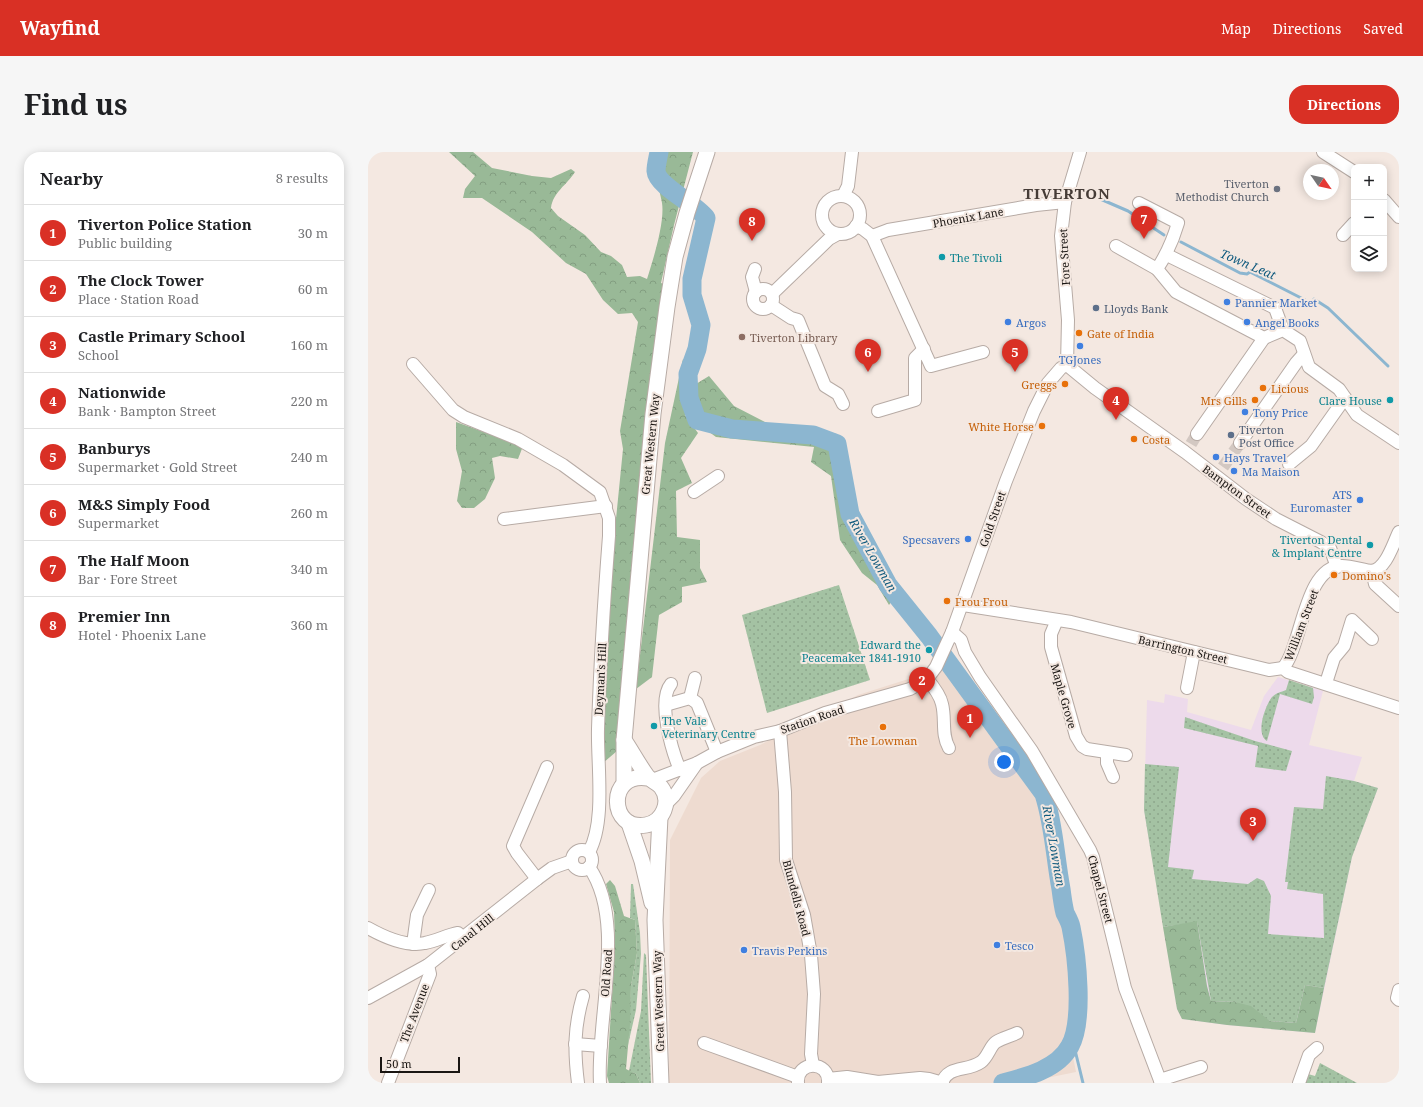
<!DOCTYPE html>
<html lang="en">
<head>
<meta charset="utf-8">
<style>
	:root { --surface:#fff; --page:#f6f6f6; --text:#202124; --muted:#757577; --line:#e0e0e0; --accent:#d93025 }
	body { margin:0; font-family:"Noto Serif",serif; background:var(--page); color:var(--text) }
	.controls { position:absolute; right:12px; top:12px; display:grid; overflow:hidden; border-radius:8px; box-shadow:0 2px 10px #0003 }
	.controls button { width:36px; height:36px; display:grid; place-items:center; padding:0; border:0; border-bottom:1px solid var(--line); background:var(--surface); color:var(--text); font:20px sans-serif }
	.compass { position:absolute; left:935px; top:12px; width:36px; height:36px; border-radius:50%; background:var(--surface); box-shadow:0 2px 10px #0003; rotate:124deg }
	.scale { position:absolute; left:12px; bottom:10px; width:80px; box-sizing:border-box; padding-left:4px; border:2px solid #1a1613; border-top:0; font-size:11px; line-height:14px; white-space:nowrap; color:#1a1613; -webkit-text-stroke:3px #f4e8e1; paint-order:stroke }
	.you { position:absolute; left:636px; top:610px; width:14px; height:14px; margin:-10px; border:3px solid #fff; border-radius:50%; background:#1a73e8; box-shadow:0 0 0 6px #1a73e833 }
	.badge { display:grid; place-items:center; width:26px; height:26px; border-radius:50%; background:var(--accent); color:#fff; font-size:13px; font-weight:700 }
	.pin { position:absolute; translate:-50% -33px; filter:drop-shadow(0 1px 2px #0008) }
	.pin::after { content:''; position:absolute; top:21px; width:14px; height:12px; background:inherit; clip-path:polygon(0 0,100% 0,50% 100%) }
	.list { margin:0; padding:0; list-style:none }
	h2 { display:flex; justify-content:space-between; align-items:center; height:52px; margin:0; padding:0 16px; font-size:17px }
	h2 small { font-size:13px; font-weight:400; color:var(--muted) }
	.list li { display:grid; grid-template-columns:26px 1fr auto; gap:12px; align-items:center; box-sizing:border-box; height:56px; padding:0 16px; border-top:1px solid var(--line) }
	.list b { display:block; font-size:15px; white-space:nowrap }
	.list p { margin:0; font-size:13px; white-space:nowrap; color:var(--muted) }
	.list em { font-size:13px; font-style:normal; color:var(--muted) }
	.icon { flex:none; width:22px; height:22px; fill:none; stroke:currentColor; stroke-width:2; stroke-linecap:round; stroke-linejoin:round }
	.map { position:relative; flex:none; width:1031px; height:931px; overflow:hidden; border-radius:16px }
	header { display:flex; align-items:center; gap:24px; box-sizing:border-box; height:56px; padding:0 20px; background:var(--accent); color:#fff }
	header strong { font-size:19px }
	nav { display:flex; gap:22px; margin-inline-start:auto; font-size:14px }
	.intro { display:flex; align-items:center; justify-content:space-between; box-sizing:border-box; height:96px; padding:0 24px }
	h1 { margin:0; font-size:28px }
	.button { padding:10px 18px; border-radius:16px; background:var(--accent); color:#fff; font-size:14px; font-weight:700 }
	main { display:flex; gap:24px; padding:0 24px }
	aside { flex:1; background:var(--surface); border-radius:16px; box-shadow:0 2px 10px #0003 }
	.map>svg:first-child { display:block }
</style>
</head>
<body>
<header>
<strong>Wayfind</strong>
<nav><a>Map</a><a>Directions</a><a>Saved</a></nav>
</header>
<div class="intro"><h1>Find us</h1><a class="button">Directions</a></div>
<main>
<aside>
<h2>Nearby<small>8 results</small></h2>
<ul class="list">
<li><span class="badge">1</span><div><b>Tiverton Police Station</b><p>Public building</p></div><em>30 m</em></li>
<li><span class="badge">2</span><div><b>The Clock Tower</b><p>Place · Station Road</p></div><em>60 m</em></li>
<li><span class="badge">3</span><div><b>Castle Primary School</b><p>School</p></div><em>160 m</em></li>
<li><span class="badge">4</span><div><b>Nationwide</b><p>Bank · Bampton Street</p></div><em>220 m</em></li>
<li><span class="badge">5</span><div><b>Banburys</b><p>Supermarket · Gold Street</p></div><em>240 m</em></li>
<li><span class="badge">6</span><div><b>M&amp;S Simply Food</b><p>Supermarket</p></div><em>260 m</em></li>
<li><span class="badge">7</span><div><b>The Half Moon</b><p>Bar · Fore Street</p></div><em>340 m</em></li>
<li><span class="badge">8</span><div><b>Premier Inn</b><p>Hotel · Phoenix Lane</p></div><em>360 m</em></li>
</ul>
</aside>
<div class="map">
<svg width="1031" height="931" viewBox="0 0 1031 931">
	<defs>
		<pattern id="grass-dots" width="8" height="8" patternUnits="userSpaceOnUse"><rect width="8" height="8" fill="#a4c2a3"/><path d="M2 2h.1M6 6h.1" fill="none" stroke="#8da68b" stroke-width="1.8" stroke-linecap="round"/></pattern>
		<pattern id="forest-crowns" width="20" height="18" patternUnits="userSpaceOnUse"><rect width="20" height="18" fill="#99b997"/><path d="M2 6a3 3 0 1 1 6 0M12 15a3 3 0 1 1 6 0" fill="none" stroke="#839e81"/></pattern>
	</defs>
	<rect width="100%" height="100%" fill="#f4e8e1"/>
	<path fill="#eedbd0" d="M591,511l96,152 18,148 2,46 -2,21 -6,15 5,7 4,20 -54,11h-353l1,-243 31,-62 19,-17 40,-16 98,-50z"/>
	<path fill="#eddaeb" d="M910,525l45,14 -14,54 53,12 -8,24 24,7 -26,69 -37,176 -88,-8 -45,-6 -5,-10 -33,-199 3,-110 17,3 1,-9 23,5 -1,13 64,18 13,-34z"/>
	<g fill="url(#grass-dots)">
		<path d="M471,433l31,95 -103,33 -25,-98z"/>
		<path d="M921,528l24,8 1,9 -2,7 -32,-10 -13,47c-12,-7 -2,-35 5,-44 4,-4 9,-5 14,-7z"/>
		<path d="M817,565l70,24 37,10 -6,20 -31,-4 3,-21 -74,-18z"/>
		<path d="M777,612l34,3 -11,100 26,3 -2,9 56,5 9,-6 7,3 7,15 -3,38 56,4 -1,-44 -36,-5 1,-7h-3l9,-75 29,2 3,-33 28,5 24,7 -26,69 -28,131 -19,-3 -9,38 -26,-2 -35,-19 -24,-1 -14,-79 -34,5 -19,-117z"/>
		<path d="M263,732h2l7,49 1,21 -5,56 -8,35 3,-59 6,-33 -2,-33 -5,-2z"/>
		<path d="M276,801l2,2 5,128h-11l-4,-9 -7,-3 12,-60z"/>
		<path d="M952,911l37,20h-52l3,-9 7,2z"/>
	</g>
	<g fill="url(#forest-crowns)">
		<path d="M81,0h24l19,16 40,8 19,2 20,-9 4,3c-8,13 -22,20 -24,36l7,8 27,19 16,17 10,4 11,9 5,12 13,-1 7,3c6,-19 18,-57 15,-76 -3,-19 -11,-31 -12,-51h43l-19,73 -13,58 3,1 -47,467 -14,12 7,-184 13,-130 -3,-18 18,-109 -6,-9 -14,1 -15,-14 -17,-26 -20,-11 -34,-31 -50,-34h-19l2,-9 10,-13z"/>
		<path d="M315,207l14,15 -12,41 13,18 -17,25 11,25 -16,8 1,46 23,3v28l7,14 -25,5v15l-23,13 -7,62 -16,12 29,-246z"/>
		<path d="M341,224l25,30 33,17 70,11 10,64 27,53 25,40 -10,14 -12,-20 -15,-12 -22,-33 -9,-64 -20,-14 3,-15 -98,-10 -15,-11 -5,-42z"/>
		<path d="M88,270l67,24 -5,13 -18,-3 -8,2 3,20 -10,21 -11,9h-12l-5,-7 5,-30 -6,-22z"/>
		<path d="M242,728l5,6 9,30 11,4 2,33 -6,33 -1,38 -4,45 10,5 4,9h-31l-2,-7 8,-130 -1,-34 -8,-28z"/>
		<path d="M829,769l10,65 4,15 24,1 16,4 19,15 26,2 9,-38 19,3 -9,45 -88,-8 -45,-6 -5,-10 -14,-82z"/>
	</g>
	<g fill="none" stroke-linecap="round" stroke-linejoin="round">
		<g stroke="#8cb6d0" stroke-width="3">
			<path d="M730,46l30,13 36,24"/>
			<path d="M813,90l59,31 7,1 3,-2 59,30"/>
			<path d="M946,147l14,9 60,58"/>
			<path d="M702,894l5,4 8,33"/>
		</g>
		<path stroke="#8cb6d0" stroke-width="19" d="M291,0c-1,6 -3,13 -3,19 1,15 40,33 50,47l-14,61v16l9,30 -4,24 -9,25 1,24 8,22 35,9 81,6 24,9 13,70 38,71 41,51 115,158c10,31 11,63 17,95 1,8 2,16 4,24 2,4 5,9 6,14 6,29 13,94 -1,119 -12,23 -44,31 -67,37"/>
		<g stroke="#d3c8c2" stroke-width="12" stroke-dasharray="12 6" stroke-linecap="butt">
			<path d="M823,292l6,-10"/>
			<path d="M855,315l17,-24"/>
		</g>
		<g stroke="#b7aba5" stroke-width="14">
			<g id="minor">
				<path d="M955,0l31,20"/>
				<path d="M475,44l5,-10 4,-34"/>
				<circle cx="473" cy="63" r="19"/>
				<path d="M1016,48l15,17"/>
				<path d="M771,51l39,20c-5,17 -11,31 -21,46l19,23 88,46 19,-8 17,11 9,26 30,22 18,26 42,28"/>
				<path d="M488,74l7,3 9,7 59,130 52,-14"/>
				<path d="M975,83l11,-12"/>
				<path d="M504,84l16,-6 148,-25 29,-3"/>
				<path d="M748,94l41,23"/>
				<path d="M799,103l108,53 8,22"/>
				<path d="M387,117l-3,8 4,15"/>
				<circle cx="395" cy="147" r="10"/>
				<path d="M404,142l57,-55 9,-5"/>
				<path d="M403,153l20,13 7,2 27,66 13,8 5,10"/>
				<path d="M45,212l40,46 11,7 54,22 45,26 37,27 9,26v18c-5,64 -9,129 -11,193 -1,35 8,92 -9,123"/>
				<path d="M699,213l28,23 90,64 61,47 30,20 45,23 9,6 7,19"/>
				<path d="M699,213l1,-45 -7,-84 4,-34 15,-50"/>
				<path d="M510,259l37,-11v-42l9,-9"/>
				<path d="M829,282l67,-96"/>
				<path d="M872,291l56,-80 8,-9"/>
				<path d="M921,312l22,-18 34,-48"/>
				<path d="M326,340l24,-16"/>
				<path d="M136,367l102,-13"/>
				<path d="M1004,419l3,13 24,22"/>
				<path d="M595,453l108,17 198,48 14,-2 5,4 111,36"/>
				<path d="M689,468l-6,14v13l25,89 6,10 5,3 39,6"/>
				<path d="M584,480l9,8 4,12 15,25 52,74 58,99 3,7 32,131 36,95"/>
				<path d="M915,516c19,-21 21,-102 59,-102 10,0 21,4 30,5 14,-2 21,-27 27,-39"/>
				<path d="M559,527c6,7 13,16 15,25 4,15 -1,30 7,44"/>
				<path d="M958,531l8,-25 10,-12 8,-26 20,19"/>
				<path d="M303,532c-14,17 1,67 9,86"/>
				<path d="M819,536l7,-36"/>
				<path d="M322,546l5,-20"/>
				<path d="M301,552l21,-6 7,5 20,49"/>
				<path d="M412,579l5,61 1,68 18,55 7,40 3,39 -3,60 2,11"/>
				<path d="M739,601v10l6,14"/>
				<path d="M284,628l45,-17 20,-11 37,-15 26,-6 45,-18 85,-24 17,-10 9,-12 16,-35 54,-151 28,-70 14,-28 13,-15 6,-3"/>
				<path d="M298,652l8,-8 23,-33"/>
				<circle cx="214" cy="708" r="10"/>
				<path d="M221,715c38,54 7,152 11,216"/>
				<path d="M169,727l-20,-26 -4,-7 34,-79"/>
				<path d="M0,776c16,9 39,19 57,15 11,-2 22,-8 33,-10l5,5"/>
				<path d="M45,792l4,-29 12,-25"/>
				<path d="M1031,838l-2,8 2,2"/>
				<path d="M0,846l60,-33 109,-86 15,-11 20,-7"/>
				<path d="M336,891l94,34"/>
				<path d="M207,892l26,2"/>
				<path d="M460,927l19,-2 31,5 42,-4 9,1 14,4"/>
				<path d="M792,928l41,-13"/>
				<path d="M20,931l42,-109 -2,-9"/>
				<path d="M210,931c-4,-32 -4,-56 5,-87"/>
				<path d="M430,931c-2,-23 32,-23 30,0"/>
				<path d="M574,931c6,-18 25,-11 39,-21 7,-5 9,-16 15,-20 6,-4 15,-6 21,-9"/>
				<path d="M931,931l10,-28 8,-7"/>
			</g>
		</g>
		<g stroke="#b7aba5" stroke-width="17">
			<g id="major">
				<path d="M256,588c8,12 15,25 23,36 4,5 10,6 14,11 11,14 2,35 -15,38 -37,7 -40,-54 2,-47"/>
				<path d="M256,632v-44l29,-326 14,-107 8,-50 12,-44 20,-61"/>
				<path d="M292,665l-5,103 6,163"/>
				<path d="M261,671l13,38 10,42"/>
			</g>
		</g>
		<use href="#minor" stroke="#fff" stroke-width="12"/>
		<use href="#major" stroke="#fff" stroke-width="15"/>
	</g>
	<circle fill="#6b7280" stroke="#f4e8e1" stroke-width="1.5" cx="909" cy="37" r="4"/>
	<g fill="#0f9aa8" stroke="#f4e8e1" stroke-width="1.5">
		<circle cx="574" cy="105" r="4"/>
		<circle cx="1022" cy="248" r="4"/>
		<circle cx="1002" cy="393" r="4"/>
		<circle cx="561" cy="498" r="4"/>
		<circle cx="286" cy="574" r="4"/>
	</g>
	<g fill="#3f7fe0" stroke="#f4e8e1" stroke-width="1.5">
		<circle cx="859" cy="150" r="4"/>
		<circle cx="640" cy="170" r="4"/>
		<circle cx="879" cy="170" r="4"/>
		<circle cx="712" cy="194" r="4"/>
		<circle cx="877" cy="260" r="4"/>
		<circle cx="848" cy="305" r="4"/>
		<circle cx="866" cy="319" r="4"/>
		<circle cx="992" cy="348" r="4"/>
		<circle cx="600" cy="387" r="4"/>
		<circle cx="629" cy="793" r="4"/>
		<circle cx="376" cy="798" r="4"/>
	</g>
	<g fill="#5c6f8a" stroke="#f4e8e1" stroke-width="1.5">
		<circle cx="728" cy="156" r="4"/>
		<circle cx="863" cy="283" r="4"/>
	</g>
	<g fill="#e8710a" stroke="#f4e8e1" stroke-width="1.5">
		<circle cx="711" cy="181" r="4"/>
		<circle cx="697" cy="232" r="4"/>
		<circle cx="895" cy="236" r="4"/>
		<circle cx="887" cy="248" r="4"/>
		<circle cx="674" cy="274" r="4"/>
		<circle cx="766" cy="287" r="4"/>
		<circle cx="966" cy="423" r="4"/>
		<circle cx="579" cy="449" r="4"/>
		<circle cx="515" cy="575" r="4"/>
	</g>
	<circle fill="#8d6e63" stroke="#f4e8e1" stroke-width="1.5" cx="374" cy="185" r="4"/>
	<g text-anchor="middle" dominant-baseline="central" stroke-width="4" stroke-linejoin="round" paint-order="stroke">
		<g font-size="11" fill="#5b616d" stroke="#f4e8e1" text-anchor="end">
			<text x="901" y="31">Tiverton<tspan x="901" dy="13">Methodist Church</tspan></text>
		</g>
		<g font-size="11" fill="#1a1613" stroke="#f4e8e1">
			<text transform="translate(600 65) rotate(-10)">Phoenix Lane</text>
			<text transform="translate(696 105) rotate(-93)">Fore Street</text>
			<text transform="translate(282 292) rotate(-84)">Great Western Way</text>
			<text transform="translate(869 339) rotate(36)">Bampton Street</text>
			<text transform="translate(624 367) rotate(-71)">Gold Street</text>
			<text transform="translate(933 473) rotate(-69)">William Street</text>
			<text transform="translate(815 497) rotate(13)">Barrington Street</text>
			<text transform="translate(232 527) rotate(-87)">Deyman's Hill</text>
			<text transform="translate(696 544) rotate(74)">Maple Grove</text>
			<text transform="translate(444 567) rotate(-19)">Station Road</text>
			<text transform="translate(733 737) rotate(75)">Chapel Street</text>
			<text transform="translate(429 746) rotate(75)">Blundells Road</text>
			<text transform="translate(104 780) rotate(-39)">Canal Hill</text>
			<text transform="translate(238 821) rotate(-86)">Old Road</text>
			<text transform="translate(290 849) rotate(-92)">Great Western Way</text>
			<text transform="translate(46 861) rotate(-69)">The Avenue</text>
		</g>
		<g font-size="11" fill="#0d838f" stroke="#f4e8e1" text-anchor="end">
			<text x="582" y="105" text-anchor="start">The Tivoli</text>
			<text x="1014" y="248">Clare House</text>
			<text x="994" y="387">Tiverton Dental<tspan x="994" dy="13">&amp; Implant Centre</tspan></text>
			<text x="553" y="492">Edward the<tspan x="553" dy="13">Peacemaker 1841-1910</tspan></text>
			<text x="294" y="568" text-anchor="start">The Vale<tspan x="294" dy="13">Veterinary Centre</tspan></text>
		</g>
		<g font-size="11" fill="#366cbe" stroke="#f4e8e1" text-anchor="start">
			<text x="867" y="150">Pannier Market</text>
			<text x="648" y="170">Argos</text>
			<text x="887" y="170">Angel Books</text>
			<text x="712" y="207" text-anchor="middle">TGJones</text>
			<text x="885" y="260">Tony Price</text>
			<text x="856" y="305">Hays Travel</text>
			<text x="874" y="319">Ma Maison</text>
			<text x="984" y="342" text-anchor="end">ATS<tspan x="984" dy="13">Euromaster</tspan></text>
			<text x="592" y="387" text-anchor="end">Specsavers</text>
			<text x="637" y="793">Tesco</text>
			<text x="384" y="798">Travis Perkins</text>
		</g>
		<g font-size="11" fill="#4e5e75" stroke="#f4e8e1" text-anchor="start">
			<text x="736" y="156">Lloyds Bank</text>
			<text x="871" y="277">Tiverton<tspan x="871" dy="13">Post Office</tspan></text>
		</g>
		<g font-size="11" fill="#c56008" stroke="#f4e8e1" text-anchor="start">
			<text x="719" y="181">Gate of India</text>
			<text x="689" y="232" text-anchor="end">Greggs</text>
			<text x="903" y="236">Licious</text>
			<text x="879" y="248" text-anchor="end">Mrs Gills</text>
			<text x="666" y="274" text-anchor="end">White Horse</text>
			<text x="774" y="287">Costa</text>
			<text x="974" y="423">Domino's</text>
			<text x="587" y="449">Frou Frou</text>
			<text x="515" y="588" text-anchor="middle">The Lowman</text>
		</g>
		<g font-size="11" fill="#785e54" stroke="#f4e8e1" text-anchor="start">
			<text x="382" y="185">Tiverton Library</text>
		</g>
		<g font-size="12" font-style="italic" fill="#0e597d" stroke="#f4e8e1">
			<text transform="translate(880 112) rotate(23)">Town Leat</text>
			<text transform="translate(505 403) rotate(60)">River Lowman</text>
			<text transform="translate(686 694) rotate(80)">River Lowman</text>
		</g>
		<g font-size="15" font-weight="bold" letter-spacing="1" fill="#453b36" stroke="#f4e8e1">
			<text x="699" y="41">TIVERTON</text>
		</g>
	</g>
</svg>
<div class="controls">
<button>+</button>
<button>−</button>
<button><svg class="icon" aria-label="layers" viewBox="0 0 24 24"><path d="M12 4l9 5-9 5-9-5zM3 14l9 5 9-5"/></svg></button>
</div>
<svg class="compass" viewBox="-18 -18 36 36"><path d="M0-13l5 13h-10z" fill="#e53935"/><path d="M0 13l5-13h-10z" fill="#757577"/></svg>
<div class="scale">50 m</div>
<div class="you"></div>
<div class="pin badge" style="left:602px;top:586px">1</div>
<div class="pin badge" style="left:554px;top:548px">2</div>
<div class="pin badge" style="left:885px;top:689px">3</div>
<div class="pin badge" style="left:748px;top:268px">4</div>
<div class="pin badge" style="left:647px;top:220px">5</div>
<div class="pin badge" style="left:500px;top:220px">6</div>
<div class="pin badge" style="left:776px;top:87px">7</div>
<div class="pin badge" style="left:384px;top:89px">8</div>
</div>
</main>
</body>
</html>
